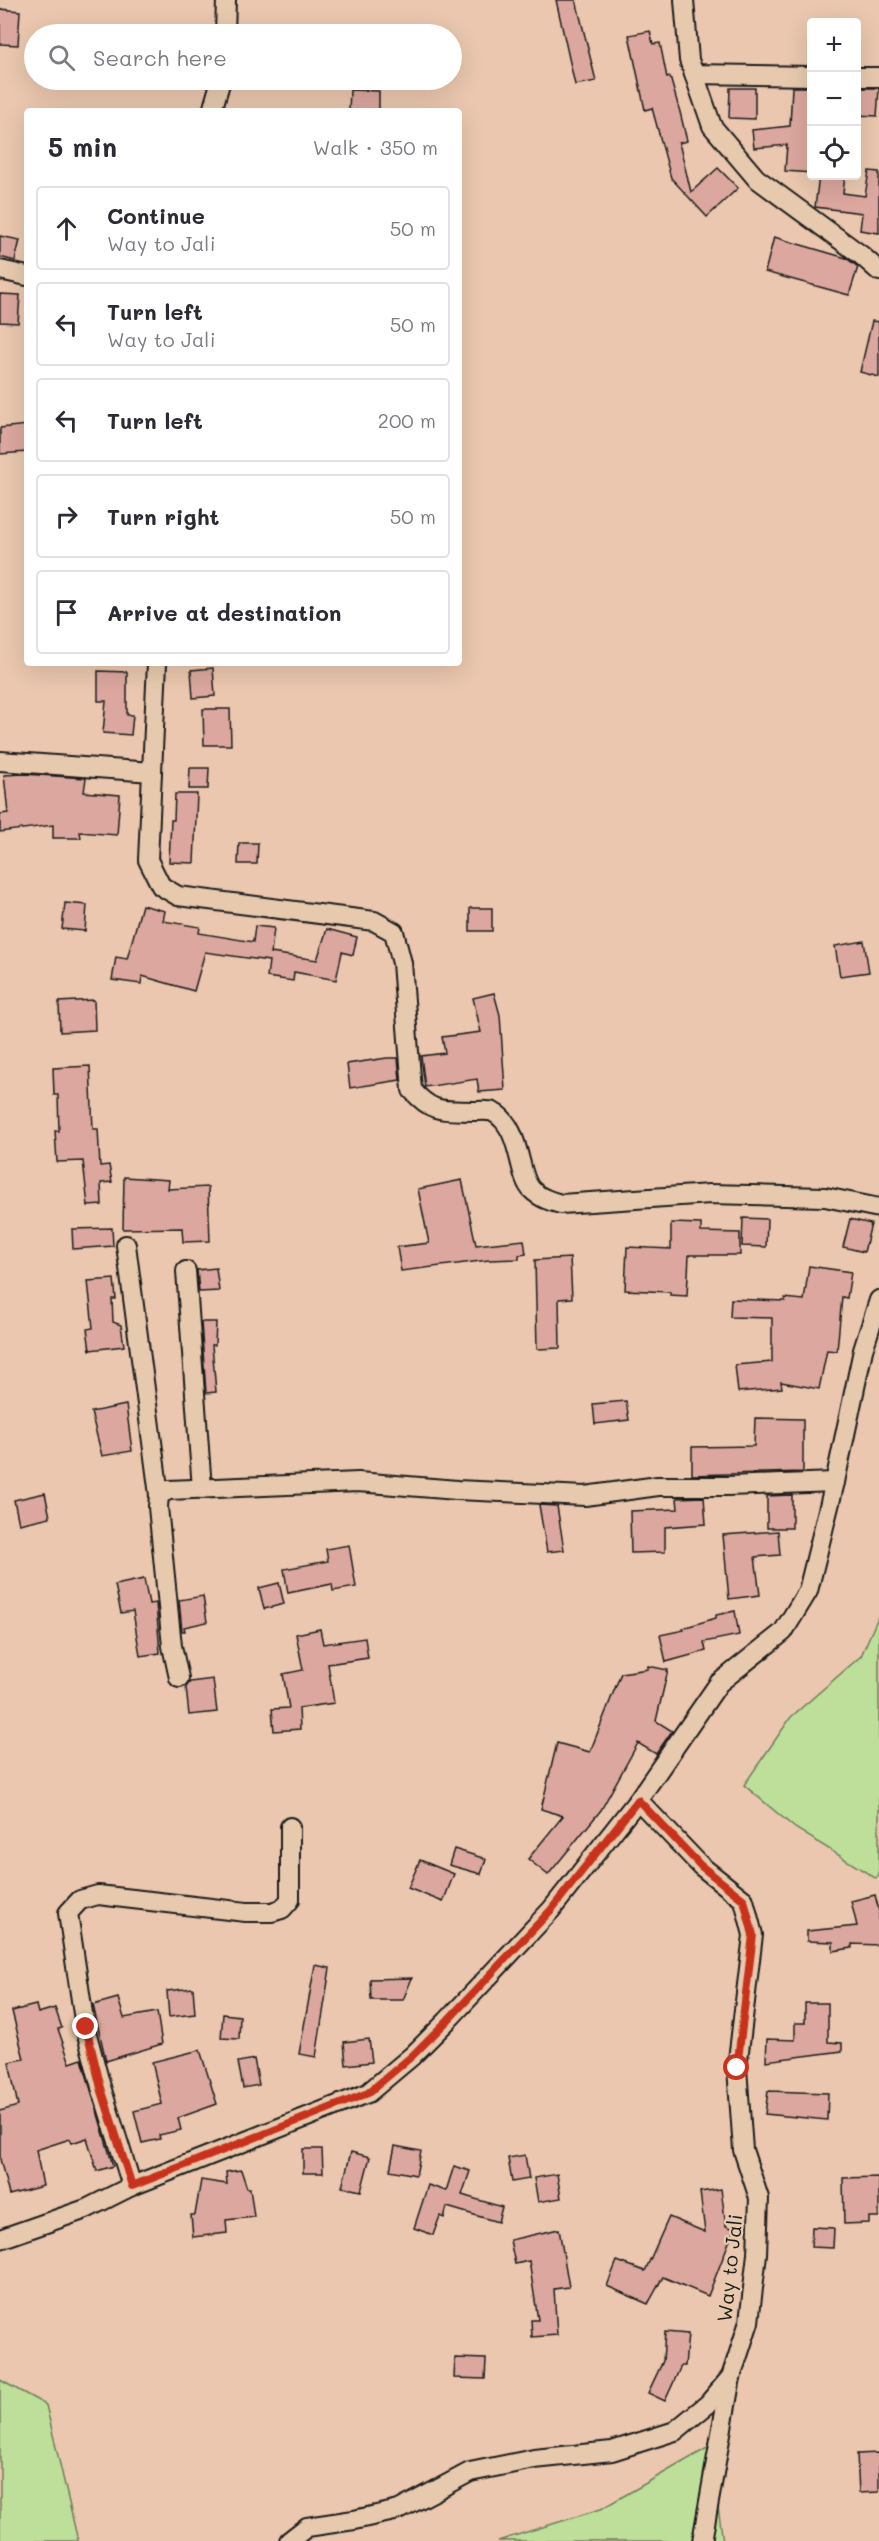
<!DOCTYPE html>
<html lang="en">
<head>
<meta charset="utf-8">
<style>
	:root { --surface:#fff; --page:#f2f2f3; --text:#2b2b33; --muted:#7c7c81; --line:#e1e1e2 }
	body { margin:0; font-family:Mali,sans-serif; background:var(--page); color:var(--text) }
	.controls { position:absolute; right:18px; top:18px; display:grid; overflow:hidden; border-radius:6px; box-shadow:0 6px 24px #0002 }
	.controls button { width:54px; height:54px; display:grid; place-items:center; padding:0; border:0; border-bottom:2px solid var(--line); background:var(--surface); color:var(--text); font:30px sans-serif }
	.stop { position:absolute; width:18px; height:18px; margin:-14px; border:4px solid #c8321e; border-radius:50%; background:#fff }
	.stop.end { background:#c8321e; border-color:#fff; box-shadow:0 2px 6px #0008 }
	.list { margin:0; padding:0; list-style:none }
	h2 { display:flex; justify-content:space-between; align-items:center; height:78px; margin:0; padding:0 24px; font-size:26px }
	h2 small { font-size:20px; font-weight:400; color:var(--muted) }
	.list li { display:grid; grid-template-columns:39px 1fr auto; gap:18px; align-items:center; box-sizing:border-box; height:84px; margin:0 12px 12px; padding:0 12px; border:2px solid var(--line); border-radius:6px }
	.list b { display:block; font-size:22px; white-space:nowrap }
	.list p { margin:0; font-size:20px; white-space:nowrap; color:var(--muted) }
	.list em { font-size:20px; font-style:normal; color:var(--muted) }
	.icon { flex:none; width:33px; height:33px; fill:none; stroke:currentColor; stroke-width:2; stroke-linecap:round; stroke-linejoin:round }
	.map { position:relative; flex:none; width:879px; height:2541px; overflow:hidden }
	.search { position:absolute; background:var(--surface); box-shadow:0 6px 24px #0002; left:24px; top:24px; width:438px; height:66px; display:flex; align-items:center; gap:15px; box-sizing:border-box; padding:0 21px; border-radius:33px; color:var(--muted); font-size:22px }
	.panel { position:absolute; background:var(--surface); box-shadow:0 6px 24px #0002; left:24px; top:108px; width:438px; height:558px; border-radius:6px }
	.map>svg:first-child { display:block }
</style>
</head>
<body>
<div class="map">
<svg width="879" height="2541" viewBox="0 0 879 2541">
	<rect width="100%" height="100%" fill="#eac7ae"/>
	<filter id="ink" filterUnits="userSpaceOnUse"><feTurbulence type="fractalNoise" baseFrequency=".0167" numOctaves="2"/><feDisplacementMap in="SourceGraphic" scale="12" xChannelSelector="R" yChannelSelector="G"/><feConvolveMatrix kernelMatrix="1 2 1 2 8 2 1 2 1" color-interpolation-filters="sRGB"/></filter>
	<g filter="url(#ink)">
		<g fill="#bddf99" stroke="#6c7e5a" stroke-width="1.5">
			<path d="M879,1615v261l-4,2 -80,-50 -51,-43 47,-68 70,-61z"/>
			<path d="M0,2380l46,25 32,136h-78z"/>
			<path d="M709,2447l14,94h-225l103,-32z"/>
		</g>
		<g fill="#dba79e" stroke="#1c1c1c" stroke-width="1.5">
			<path d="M556,0h20l20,81 -21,4z"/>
			<path d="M0,9l20,2 -2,34 -18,-1z"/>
			<path d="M650,31l3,13 7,-1 7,35 3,-1 10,35 7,29 -8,2 12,49 27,-24 20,20 -31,29 -36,-39 -19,-70 -7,2 -16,-75z"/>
			<path d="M792,87h20v86l-27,-2 2,-26 -33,3 -2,-18 38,-4z"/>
			<path d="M730,88h25v31l-26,-1z"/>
			<path d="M856,88h23l-2,28 -21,-1z"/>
			<path d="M350,90l29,1v20h-30z"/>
			<path d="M869,171l10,1v61l-19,-3 2,-17 -47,-6 4,-31h26l-2,17 22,3z"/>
			<path d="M0,236l20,4 -5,21 -15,-4z"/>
			<path d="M774,237l72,21 12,9 -9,28 -84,-23z"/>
			<path d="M0,294l20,1 -2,28 -18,-1z"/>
			<path d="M872,321l7,1v55l-19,-5z"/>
			<path d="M27,425v27l-27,2v-26z"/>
			<path d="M213,668l2,28 -22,2 -2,-28z"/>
			<path d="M98,671l29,1v43h6l-2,20 -28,-2 3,-32h-8z"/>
			<path d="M203,709h27l1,36h-27z"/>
			<path d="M190,768h19l-1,21h-19z"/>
			<path d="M23,774l63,4 -2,14 36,3 -3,40 -37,-3 1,6h-28v-13l-53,7v-18l8,-1 -4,-38z"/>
			<path d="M175,794h22l-3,69 -25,-1 2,-42h3z"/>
			<path d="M239,843h19l-1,21h-19z"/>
			<path d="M65,903l22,2 -2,26 -23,-2z"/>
			<path d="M142,905l23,6 -2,10 37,6 -1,6 54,9 2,-16 19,2 -3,25 46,7 10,-31 30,8 -4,18 -11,-3 -6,28 -42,-8 -1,9 -26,-4 2,-16 -64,-9 -11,39 -52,-15 -1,8 -29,-4 4,-23 11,2z"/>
			<rect x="470" y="908" width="22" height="23"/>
			<path d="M864,941l5,31 -29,4 -5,-30z"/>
			<path d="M494,993l6,22 5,75 -26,2 -2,-13 -52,8 -4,-31 24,-3 -3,-16 39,-5 -8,-34z"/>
			<path d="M94,1000l1,30 -35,2 -1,-30z"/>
			<path d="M387,1058h11l2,22 -50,8 -3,-24z"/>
			<path d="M90,1066l3,63h5l2,37 9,-1 3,17 -11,1 1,22 -14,1 -5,-45 -26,1 -2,-31h4l-1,-36h-4l-1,-27z"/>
			<path d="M124,1177l45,3 -1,9 40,-2 2,54 -27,1 -1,-14 -59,1z"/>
			<path d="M462,1180l14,65 48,-5 2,14 -7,1v4l-30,1 -88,11 -4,-24 32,-4 -11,-54z"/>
			<path d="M743,1218l24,1 -1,28 -24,-1z"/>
			<path d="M850,1219l21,5 -7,28 -21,-5z"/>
			<path d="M671,1223l30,1v8l39,1v22h-51l-2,41 -17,-1v-3l-45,-2 2,-43 44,2z"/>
			<path d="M112,1228l1,18 -40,3 -1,-20z"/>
			<path d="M570,1258l2,40 -13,1 1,49 -23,1 -2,-89z"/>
			<path d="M809,1266l42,6 -4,26 -5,-1 -5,54 -10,-1 -8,39 -38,-7 1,6 -44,4 -3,-27 37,-3v-44l-42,-1 1,-18 54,2v-3l19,2z"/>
			<path d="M216,1268l3,23 -20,1 -2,-22z"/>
			<path d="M114,1279l2,20h-4l1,23 8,3 3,21 -34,4 -3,-21 6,-1 -5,-47z"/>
			<path d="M201,1322h15l-1,23h-3l4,47 -10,1z"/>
			<path d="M626,1401l3,19 -34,4 -2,-20z"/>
			<path d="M126,1405l6,46 -30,5 -11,-44z"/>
			<path d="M755,1418l48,1v53l-111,3v-28l62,-1z"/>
			<path d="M45,1493l5,24 -31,7 -5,-24z"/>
			<path d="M792,1495v33h-25v-32z"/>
			<path d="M704,1497l2,27 -41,3v25l-34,1 -1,-42 48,-2 -1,-11z"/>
			<path d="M539,1505l18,1 7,44 -17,2z"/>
			<path d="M778,1531l2,24 -25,2 5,38 -31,4 -6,-64z"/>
			<path d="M349,1545l7,42 -23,4 -1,-7 -44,9 -4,-24 44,-8 -2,-12z"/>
			<path d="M144,1579l5,25 7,-1 4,50 -20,3 -7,-45 -12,2 -6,-28z"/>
			<path d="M279,1583l5,21 -20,5 -5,-21z"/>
			<path d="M203,1596l4,26 -23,5 1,4h-3l-3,-31z"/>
			<path d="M735,1611l4,24 -35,7 2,9 -40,11 -6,-27 24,-5 -1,-2 33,-10v-3z"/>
			<path d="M320,1629l3,15 42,-6 3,20 -40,6 6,39 -35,5 1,21 -26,2 -2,-22 17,-1 -6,-34 20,-4 -7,-36z"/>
			<path d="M648,1666l20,4 -12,51 16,10 -16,23 -18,-11 -37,67 -53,65 -20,-16 35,-43 -22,-7 16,-66 33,9 31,-79 27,-4z"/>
			<path d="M213,1679l4,33 -28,3 -3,-28 4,-5z"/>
			<path d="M454,1849l32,10 -5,15 -32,-9z"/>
			<path d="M420,1860l34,14 -11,28 -35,-14z"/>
			<path d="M875,1895l4,16v34l-27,-1v4l-19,3v-9l-26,-1v-10l50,-5 -6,-25z"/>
			<path d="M315,1965l15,3 -14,89 -17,-3z"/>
			<path d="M412,1978l-9,22h-32l-1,-21z"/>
			<path d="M193,1988l2,26 -26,3 -2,-26z"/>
			<path d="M118,1998l6,20 33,-6 5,32 -56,17 -13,-56z"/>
			<path d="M805,2003h23v39l14,1v8l-76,10 1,-22 28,1v-17h10z"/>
			<path d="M36,2005l2,8 17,-5 7,20 -4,1 12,34 12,-4 31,107 -16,5 -10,-33 -15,5 -2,-4 -34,11 7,36 -34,9 -9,-36v-48l18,-5 -9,-44 15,-3 -12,-48z"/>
			<path d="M223,2014l17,2 -1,23 -18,-1z"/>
			<path d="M369,2039l3,23 -26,3 -2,-23z"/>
			<path d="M200,2050l17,54 -39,14 3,12 -22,5 1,4 -18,4 -8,-32 28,-7 -10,-42z"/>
			<path d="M254,2059l5,26 -16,3 -5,-26z"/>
			<path d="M768,2091l60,2 -1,27 -62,-6z"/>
			<path d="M395,2146l26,5 -5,24 -26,-5z"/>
			<path d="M303,2149h19l1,24h-20z"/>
			<path d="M351,2152l19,5 -9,34 -19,-4z"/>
			<path d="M525,2155l4,24 -17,3 -4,-24z"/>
			<path d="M454,2166l16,5 -8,24 40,12 -4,15 -51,-15 -3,11 -4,-2 -7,19 -19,-7 14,-43 18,6z"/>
			<path d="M241,2170l6,18h3l4,29 -28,3 1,13 -34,4 -2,-22h4l6,-35 26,4 -1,-12z"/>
			<path d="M557,2174l4,24 -23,4 -4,-24z"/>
			<path d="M879,2177v40h-10v6l-25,1 -1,-46z"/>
			<path d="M721,2189l5,37 8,3 -26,67 -45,-19 -15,27 -41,-18 10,-25 28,10 24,-54 36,15 -5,-40z"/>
			<path d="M812,2227l22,1 -1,20 -22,-1z"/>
			<path d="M559,2229l10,58 -15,2 3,46 -25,2 -1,-17h7l-9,-59 -14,3 -5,-24z"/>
			<path d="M665,2332l23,2 -3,32h-4l-16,35 -17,-8 15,-32z"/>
			<path d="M455,2358l31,1 -1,20 -31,-1z"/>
			<path d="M879,2453v39l-20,1 -2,-39z"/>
		</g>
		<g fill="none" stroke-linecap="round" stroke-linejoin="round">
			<g stroke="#1c1c1c" stroke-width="22">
				<g id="minor">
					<path d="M684,0l5,60 5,14 118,2"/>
					<path d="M225,34l1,-34"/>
					<path d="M694,74l18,52 44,52 105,77 18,16"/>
					<path d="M856,77h23"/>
					<path d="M212,111l9,-31"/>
					<path d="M0,270l27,6"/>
					<path d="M0,761l152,11 -4,88 13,26 17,10 196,25 20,11 8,31 10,127c21,24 31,20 62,21 5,0 14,-1 19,1 29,15 24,64 39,78 8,8 18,11 29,14l149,-10 115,3 54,11"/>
					<path d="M152,772l5,-109"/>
					<path d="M126,1245l33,250"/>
					<path d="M186,1271l16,218"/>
					<path d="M179,1678l-7,-32 -14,-139 1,-12 10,-5 189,-8 99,8 128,6 73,-10h69l108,-4"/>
					<path d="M132,2186l-31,-99 -16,-60 -17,-114 12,-13 18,-5 148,17h26l10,-3 8,-9v-73"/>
					<path d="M0,2239l86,-30 46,-23 236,-93 44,-37 35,-35 104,-111 87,-110 81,-117 64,-51 25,-41 27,-109 28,-132 16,-50"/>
					<path d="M289,2541l18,-14 47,-7 45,-10 71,-38 64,-13 78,-8 63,-20 33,-27 23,-27 18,-55 8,-68 2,-56 -16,-48 -6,-82 16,-133 -9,-35 -43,-34 -63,-66"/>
					<path d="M702,2541l29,-164"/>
				</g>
			</g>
			<use href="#minor" stroke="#e7caae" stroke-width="18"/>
		</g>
	</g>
	<g fill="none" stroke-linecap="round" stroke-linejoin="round" filter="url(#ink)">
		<path stroke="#c8321e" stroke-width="8" d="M86,2027l15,61 31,98 236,-93 44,-37 35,-35 104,-111 87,-110 63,66 43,34 9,35 -16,133"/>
	</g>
	<g text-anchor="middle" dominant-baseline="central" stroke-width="4.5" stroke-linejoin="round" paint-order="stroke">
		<g font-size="20" fill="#1c1c1c" stroke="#e7caae">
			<text transform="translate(729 2268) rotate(-84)">Way to Jali</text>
		</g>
	</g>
</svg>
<div class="controls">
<button>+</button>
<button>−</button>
<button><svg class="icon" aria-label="locate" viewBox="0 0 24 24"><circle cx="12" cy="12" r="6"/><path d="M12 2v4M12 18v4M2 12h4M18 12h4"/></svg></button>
</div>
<div class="stop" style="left:737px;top:2068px"></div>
<div class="stop end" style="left:86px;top:2027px"></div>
<div class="search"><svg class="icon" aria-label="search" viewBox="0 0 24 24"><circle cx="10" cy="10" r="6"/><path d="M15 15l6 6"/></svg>Search here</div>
<section class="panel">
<h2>5 min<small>Walk · 350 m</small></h2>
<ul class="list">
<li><svg class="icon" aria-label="ahead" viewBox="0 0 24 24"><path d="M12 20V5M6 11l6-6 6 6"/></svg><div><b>Continue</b><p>Way to Jali</p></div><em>50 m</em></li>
<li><svg class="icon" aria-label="left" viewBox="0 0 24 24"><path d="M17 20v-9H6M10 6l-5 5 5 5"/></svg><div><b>Turn left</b><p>Way to Jali</p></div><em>50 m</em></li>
<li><svg class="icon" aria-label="left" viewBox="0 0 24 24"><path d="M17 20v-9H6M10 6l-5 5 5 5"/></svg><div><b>Turn left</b></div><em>200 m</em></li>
<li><svg class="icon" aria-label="right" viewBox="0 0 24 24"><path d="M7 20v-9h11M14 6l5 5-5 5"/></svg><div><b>Turn right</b></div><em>50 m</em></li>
<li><svg class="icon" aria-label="arrive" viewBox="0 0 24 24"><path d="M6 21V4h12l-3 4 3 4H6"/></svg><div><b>Arrive at destination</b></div></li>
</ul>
</section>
</div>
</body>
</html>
